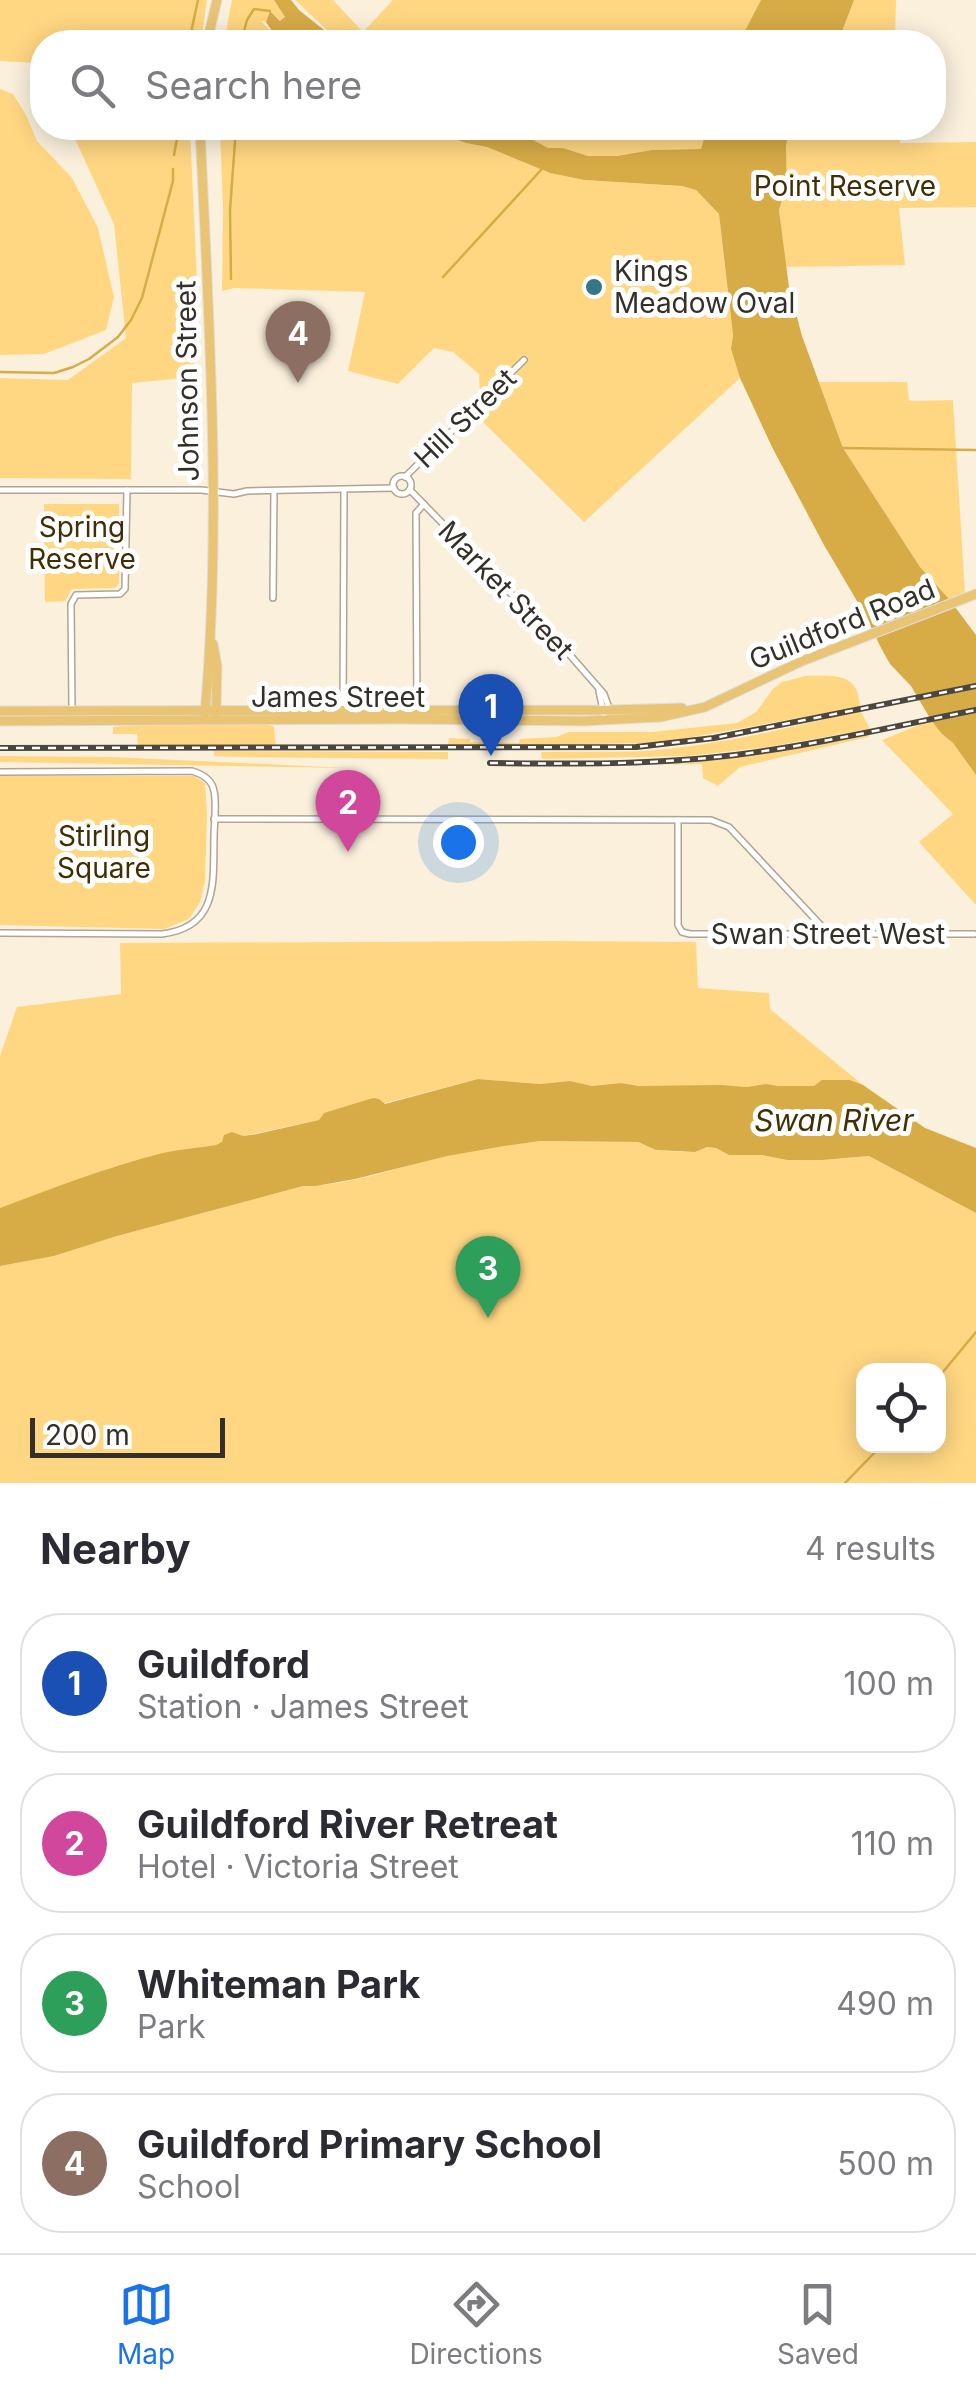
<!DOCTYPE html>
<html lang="en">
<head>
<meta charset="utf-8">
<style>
	:root { --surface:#fff; --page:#f2f2f3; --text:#2b2b33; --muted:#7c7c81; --line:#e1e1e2; --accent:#1a73e8 }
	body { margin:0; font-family:Inter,sans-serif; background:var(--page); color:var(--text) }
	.controls { position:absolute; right:30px; bottom:30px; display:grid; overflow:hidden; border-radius:20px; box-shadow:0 5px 25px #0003 }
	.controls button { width:90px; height:90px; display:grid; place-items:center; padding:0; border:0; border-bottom:2px solid var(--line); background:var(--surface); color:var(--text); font:50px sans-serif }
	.scale { position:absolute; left:30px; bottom:25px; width:195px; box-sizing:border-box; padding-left:10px; border:5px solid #343029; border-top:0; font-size:28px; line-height:35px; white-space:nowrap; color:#343029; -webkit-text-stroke:8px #fff; paint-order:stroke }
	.you { position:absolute; left:458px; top:842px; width:35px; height:35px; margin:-25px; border:8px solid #fff; border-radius:50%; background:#1a73e8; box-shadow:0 0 0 15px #1a73e833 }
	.badge { display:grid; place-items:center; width:65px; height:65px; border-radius:50%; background:var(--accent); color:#fff; font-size:32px; font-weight:700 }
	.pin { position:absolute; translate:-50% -82px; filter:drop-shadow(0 2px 5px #0008) }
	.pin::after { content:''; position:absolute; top:52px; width:35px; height:30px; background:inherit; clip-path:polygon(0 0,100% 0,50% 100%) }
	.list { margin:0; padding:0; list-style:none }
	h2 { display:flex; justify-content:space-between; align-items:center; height:130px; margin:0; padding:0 40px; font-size:42px }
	h2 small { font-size:32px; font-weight:400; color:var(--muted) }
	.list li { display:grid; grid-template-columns:65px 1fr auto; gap:30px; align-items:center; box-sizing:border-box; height:140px; margin:0 20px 20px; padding:0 20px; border:2px solid var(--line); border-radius:40px }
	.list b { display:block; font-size:38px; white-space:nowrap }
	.list p { margin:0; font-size:32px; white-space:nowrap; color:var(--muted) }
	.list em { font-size:32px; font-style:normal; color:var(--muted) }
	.icon { flex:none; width:55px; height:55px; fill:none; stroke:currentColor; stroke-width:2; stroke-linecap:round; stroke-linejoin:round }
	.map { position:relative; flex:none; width:976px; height:1483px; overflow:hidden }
	.search { position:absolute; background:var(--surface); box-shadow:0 5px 25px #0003; left:30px; right:30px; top:30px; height:110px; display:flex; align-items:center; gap:25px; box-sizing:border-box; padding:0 35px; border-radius:40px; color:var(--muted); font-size:38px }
	.sheet { height:770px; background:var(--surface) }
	nav { display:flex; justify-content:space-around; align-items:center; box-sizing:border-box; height:140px; border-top:2px solid var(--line); background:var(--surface); font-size:28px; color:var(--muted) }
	nav a { display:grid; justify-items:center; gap:5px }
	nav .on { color:var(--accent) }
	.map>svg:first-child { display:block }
</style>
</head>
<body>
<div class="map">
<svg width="976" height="1483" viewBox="0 0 976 1483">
	<rect width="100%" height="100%" fill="#faf0dc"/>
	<g fill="#ffd783" fill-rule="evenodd">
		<path d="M0,0h207l-6,42h-159v33l-6,-12 -36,-2z"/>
		<path d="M232,0h42l11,17 -4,4 -11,-10 -4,11 -5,-1 15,16 9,5h-61z"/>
		<path d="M295,0h38l30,32 30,-32h368l-22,42h-399z"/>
		<path d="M854,0h42l-1,42h-57z"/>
		<path d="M0,89l13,5 13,21 11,26 35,37 26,50 16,69 -8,33 -62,24 -44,1z"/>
		<path d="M70,128h120l8,178 -5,71 -61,6 -1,96 -131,-1v-100l68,2 58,-42 -12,-114z"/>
		<path d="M220,128h205l41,15 21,4 63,26 34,7 98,6 14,4 23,24 14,121 -2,14 9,29 -156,144 -103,-102 -2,-46 -26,-22 -19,-4 -36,36 -50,-13 17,-79 -131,-4 -12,3 1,-83z"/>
		<path d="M500,128h207l-6,21 -49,1 -35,6h-29l-25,-8h-15l-28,-15z"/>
		<path d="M789,128h110l1,15 76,-1v65l-77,1 6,57 -119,2 -7,-57 8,-26 -1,-37z"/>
		<path d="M819,382h88l2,19 44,-1 12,193 -16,6 -29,-32 -77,-119z"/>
		<path d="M44,504h75v79l-4,5 -43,1 -7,12 -20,1z"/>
		<path d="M805,676c28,0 54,-5 55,31l-201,36 -211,3 1,-8 21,1v3l49,1 1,-4 36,-2 13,-5h83l85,-9 19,-11 17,-23 9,-7z"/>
		<path d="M860,710l10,19 -102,18 -80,9 -146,3 -1,-7c38,-1 77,1 116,-2 68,-6 137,-23 203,-40z"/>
		<path d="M931,720l10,13 12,10 23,32v130l-57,-63 34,-28 -71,-74z"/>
		<path d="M133,725h137l4,2 2,19h-138l-1,-12h-24v-7z"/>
		<path d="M871,732l-3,5 -128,30 -22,19 -15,-8 -1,-14 -37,1c70,-5 137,-17 206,-33z"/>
		<path d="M214,751l234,1v7l-209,-2 -25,-1z"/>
		<path d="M0,756l114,1 233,11 -347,-6z"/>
		<path d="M0,776h194l11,7 2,32 -2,66 -5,21 -11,17 -25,10 -164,-4z"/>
		<path d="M549,941l147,1 2,46 71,5 1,16 93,76 -13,-5 -35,6h-37l-12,-2 -20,3 -107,-1 -18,-3 -29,3 -22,-5 -30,3 -62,-5 -159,41 -76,16 -27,9 -66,12 -12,5 -28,6 -110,40v-152l17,-49 104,-13 -1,-51z"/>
		<path d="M540,1141l98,1 18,8 23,2h16l12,-5 9,1 13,7h33l25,5h35l47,-4 107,57v270h-976v-217l54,-10 63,-20 186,-50c46,0 93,-18 137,-29 33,-8 67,-12 100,-16zM864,1370h74v76h-74z"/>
	</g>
	<g fill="#d7ab46">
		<path d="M274,0h17l8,10 40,32h-54l-9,-5 -10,-15 4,-11 10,10 5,-4z"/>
		<path d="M761,0h93l-16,42h-99z"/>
		<path d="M425,128h75l20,5 28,15h15l25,8h29l35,-6 49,-1 6,-21h82l-3,19 1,37 -8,26 10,77 13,49 41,112 77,119 29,32 27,36v140l-23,-32 -12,-10 -10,-13 -20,-34 -21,-22 -10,-18 -13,-28 -43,-73 -52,-98 -32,-69 -9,-29 2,-14 -14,-121 -23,-24 -14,-4 -98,-6 -34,-7 -63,-26 -21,-4z"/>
		<path d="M478,1079l62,5 30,-3 22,5 29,-3 18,3 82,-1 25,2 20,-3 12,2h36l8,-6h28l13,5 62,43 51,20v65l-107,-57 -47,4h-35l-25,-5h-33l-13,-7 -9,-1 -12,5 -39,-2 -18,-8 -98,-1 -36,5 -57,10 -92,23 -39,7h-13l-186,50 -63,20 -54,10v-58c53,-20 107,-41 163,-55 17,-4 36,-5 53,-8l6,-3 2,-7 8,-3 11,4 14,-2 62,-14 5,-7 49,-15 6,1 6,5z"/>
	</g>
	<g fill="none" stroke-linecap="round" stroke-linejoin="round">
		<g stroke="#d7ab46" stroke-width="2.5">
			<path d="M189,42l9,-42"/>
			<path d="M241,42l6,-22 7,-11 16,2"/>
			<path d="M174,155l5,-27"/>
			<path d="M443,277l98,-107"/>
			<path d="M231,279l-1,-69 6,-82"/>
			<path d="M0,372l54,1 19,-6 16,-8 29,-22 13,-17 11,-22 31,-117v-12"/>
			<path d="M843,448l133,2"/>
			<path d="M938,1378l38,-46"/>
			<path d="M845,1483l36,-37"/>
		</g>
		<g stroke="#aea592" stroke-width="8">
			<g id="street">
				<circle cx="402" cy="485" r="9"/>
				<path d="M405,477l119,-117"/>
				<path d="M0,490h201l33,4 13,-3 147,-3"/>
				<path d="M410,490l152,156 42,48 5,14"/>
				<path d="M273,598l1,-107"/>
				<path d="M599,691l6,29"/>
				<path d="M417,708l-1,-195 8,-9"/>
				<path d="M72,711l-1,-107 5,-9 44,-1 5,-5 2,-99"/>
				<path d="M343,712l1,-222"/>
				<path d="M0,772l192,-1c10,3 20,8 22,20 3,14 0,32 0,47 -1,44 5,89 -52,96l-162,-1"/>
				<path d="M214,819l497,1 18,7 100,107"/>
				<path d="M678,820v105l4,7 8,2h284"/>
			</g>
		</g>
		<g stroke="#dfdedd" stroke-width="11">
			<g id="highway">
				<path d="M207,42l10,-42"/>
				<path d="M200,128c9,194 22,391 5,585"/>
				<path d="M213,644l4,22 -1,47"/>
				<path d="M0,711l610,-1 72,-2"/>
				<path d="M0,721l400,-2 184,2 77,-4 44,-10 97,-46 174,-67"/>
			</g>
		</g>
		<use href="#street" stroke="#fff" stroke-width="5"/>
		<use href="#highway" stroke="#e9c475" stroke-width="9"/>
		<g stroke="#4b463e" stroke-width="6">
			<g id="rail">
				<path d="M0,748l636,-1 78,-9 262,-52"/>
				<path d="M490,763c81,1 164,2 245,-8 81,-10 161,-29 241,-45"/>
			</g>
		</g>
		<use href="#rail" stroke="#fff" stroke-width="2.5" stroke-dasharray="8" stroke-linecap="butt"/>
	</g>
	<circle fill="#37758b" stroke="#fff" stroke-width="4" cx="594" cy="287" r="10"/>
	<g text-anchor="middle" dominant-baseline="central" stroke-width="10" stroke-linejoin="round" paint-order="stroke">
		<g font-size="28" fill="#412f03" stroke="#fff">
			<text x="845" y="186">Point Reserve</text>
			<text x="82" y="527">Spring<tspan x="82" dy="32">Reserve</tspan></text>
			<text x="104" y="836">Stirling<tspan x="104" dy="32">Square</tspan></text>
		</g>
		<g font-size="28" fill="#343029" stroke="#fff" text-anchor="start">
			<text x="614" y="271">Kings<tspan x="614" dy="32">Meadow Oval</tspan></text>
		</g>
		<g font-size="28" fill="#343029" stroke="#fff">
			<text transform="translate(187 381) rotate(-91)">Johnson Street</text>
			<text transform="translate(465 418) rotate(-44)">Hill Street</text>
			<text transform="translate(506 590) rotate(46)">Market Street</text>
			<text transform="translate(842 624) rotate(-22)">Guildford Road</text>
			<text x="338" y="697">James Street</text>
			<text x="828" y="934">Swan Street West</text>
		</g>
		<g font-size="30" font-style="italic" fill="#433105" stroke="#fff">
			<text x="834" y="1120">Swan River</text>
		</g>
	</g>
</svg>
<div class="controls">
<button><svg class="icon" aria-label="locate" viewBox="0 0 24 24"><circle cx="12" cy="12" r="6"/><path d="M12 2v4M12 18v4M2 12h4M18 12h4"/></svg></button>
</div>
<div class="scale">200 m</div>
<div class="you"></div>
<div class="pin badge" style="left:491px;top:756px;background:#1a4fb4">1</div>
<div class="pin badge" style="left:348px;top:852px;background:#d1479c">2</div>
<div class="pin badge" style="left:488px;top:1318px;background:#2e9e5b">3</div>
<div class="pin badge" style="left:298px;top:383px;background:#8d6e63">4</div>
<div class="search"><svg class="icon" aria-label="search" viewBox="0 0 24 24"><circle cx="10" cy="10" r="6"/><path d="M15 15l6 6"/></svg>Search here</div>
</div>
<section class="sheet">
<h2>Nearby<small>4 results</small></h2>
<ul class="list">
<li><span class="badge" style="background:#1a4fb4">1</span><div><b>Guildford</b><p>Station · James Street</p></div><em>100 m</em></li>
<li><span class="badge" style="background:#d1479c">2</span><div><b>Guildford River Retreat</b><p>Hotel · Victoria Street</p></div><em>110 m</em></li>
<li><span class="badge" style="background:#2e9e5b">3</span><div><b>Whiteman Park</b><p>Park</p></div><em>490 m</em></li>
<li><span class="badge" style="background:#8d6e63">4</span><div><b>Guildford Primary School</b><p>School</p></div><em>500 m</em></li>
</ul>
</section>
<nav>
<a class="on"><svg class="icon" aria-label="map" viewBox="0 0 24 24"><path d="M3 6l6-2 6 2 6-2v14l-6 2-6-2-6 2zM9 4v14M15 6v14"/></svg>Map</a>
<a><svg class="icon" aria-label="directions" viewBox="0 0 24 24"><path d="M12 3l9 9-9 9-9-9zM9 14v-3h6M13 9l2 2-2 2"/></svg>Directions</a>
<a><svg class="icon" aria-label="saved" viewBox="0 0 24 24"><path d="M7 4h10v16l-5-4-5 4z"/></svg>Saved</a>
</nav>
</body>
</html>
